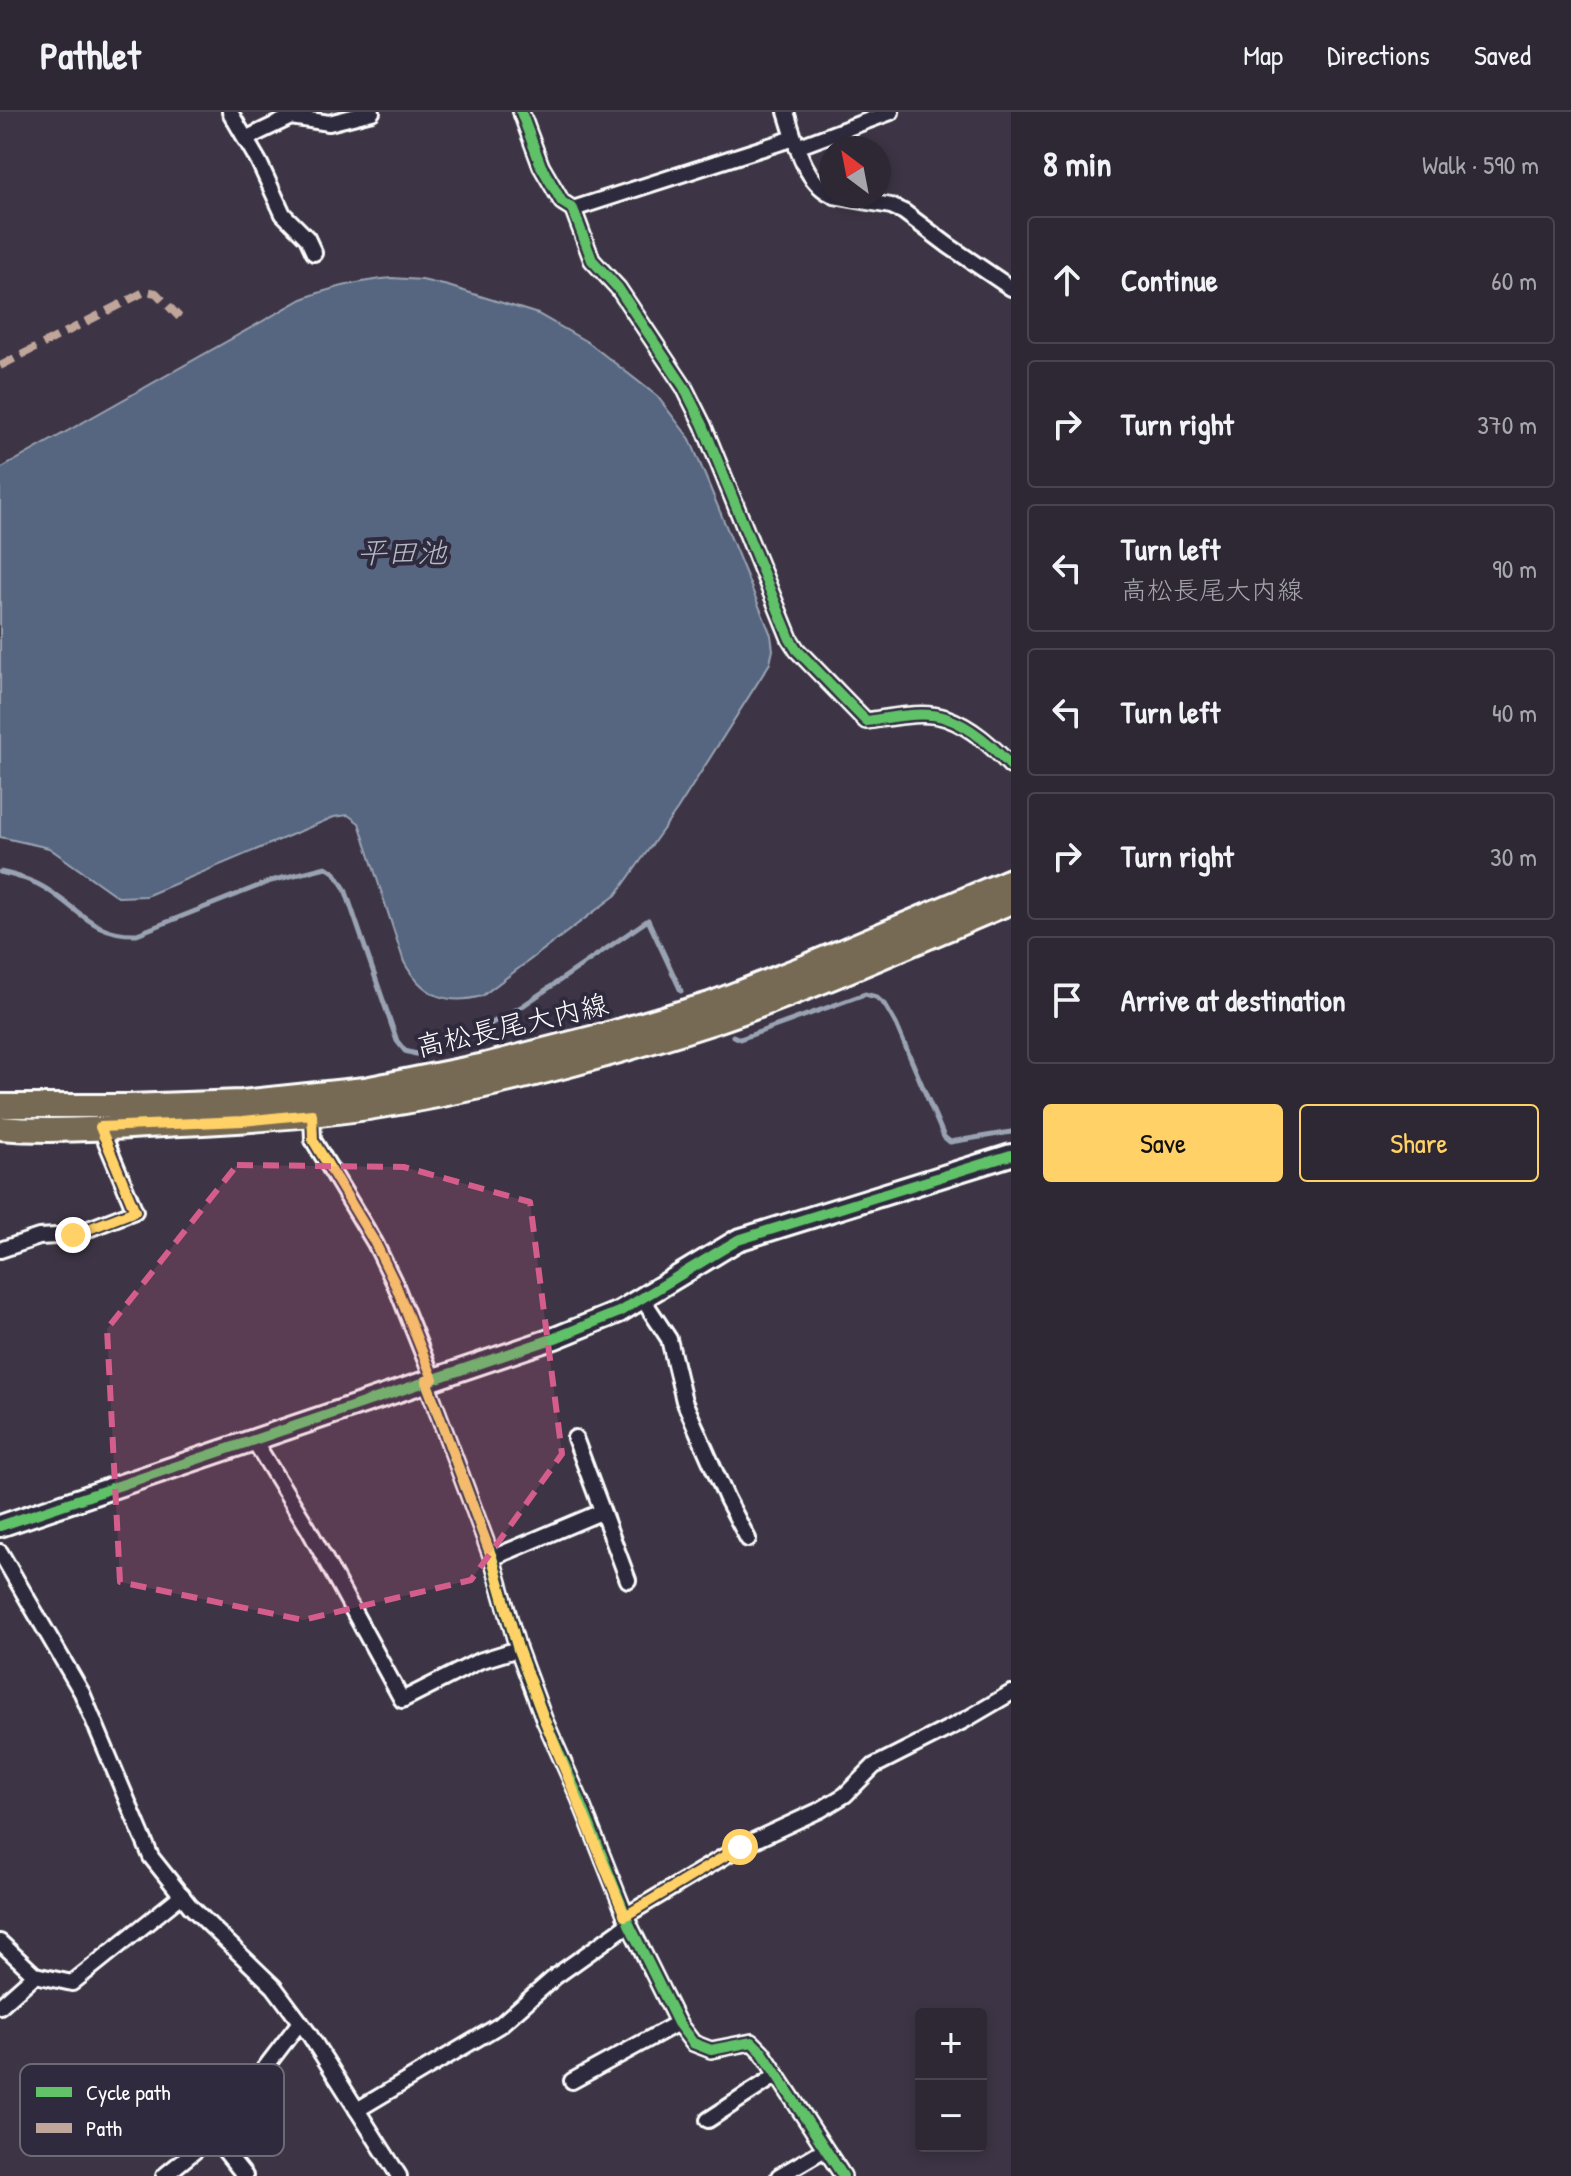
<!DOCTYPE html>
<html lang="en">
<head>
<meta charset="utf-8">
<style>
	:root { --surface:#2e2834; --page:#36303c; --text:#f1f3f6; --muted:#a7a6ac; --line:#49444f; --accent:#ffd166 }
	body { margin:0; font-family:"Patrick Hand","Klee One",sans-serif; background:var(--page); color:var(--text) }
	.controls { position:absolute; right:24px; bottom:24px; display:grid; overflow:hidden; border-radius:8px; box-shadow:0 4px 12px #0003 }
	.controls button { width:72px; height:72px; display:grid; place-items:center; padding:0; border:0; border-bottom:2px solid var(--line); background:var(--surface); color:var(--text); font:40px sans-serif }
	.compass { position:absolute; left:819px; top:24px; width:72px; height:72px; border-radius:50%; background:var(--surface); box-shadow:0 4px 12px #0003; rotate:328deg }
	.stop { position:absolute; width:24px; height:24px; margin:-18px; border:6px solid #ffd166; border-radius:50%; background:#fff }
	.stop.end { background:#ffd166; border-color:#fff; box-shadow:0 2px 8px #0008 }
	.list { margin:0; padding:0; list-style:none }
	h2 { display:flex; justify-content:space-between; align-items:center; height:104px; margin:0; padding:0 32px; font-size:34px }
	h2 small { font-size:26px; font-weight:400; color:var(--muted) }
	.list li { display:grid; grid-template-columns:52px 1fr auto; gap:24px; align-items:center; box-sizing:border-box; height:128px; margin:0 16px 16px; padding:0 16px; border:2px solid var(--line); border-radius:8px }
	.list b { display:block; font-size:30px; white-space:nowrap }
	.list p { margin:0; font-size:26px; white-space:nowrap; color:var(--muted) }
	.list em { font-size:26px; font-style:normal; color:var(--muted) }
	.actions { display:flex; gap:16px; padding:24px 32px }
	.actions a { flex:1; padding:18px 0; border:2px solid var(--accent); border-radius:8px; text-align:center; font-size:28px; color:var(--accent) }
	.actions .main { background:var(--accent); color:#111 }
	.icon { flex:none; width:44px; height:44px; fill:none; stroke:currentColor; stroke-width:2; stroke-linecap:round; stroke-linejoin:round }
	.map { position:relative; flex:none; width:1011px; height:2064px; overflow:hidden }
	header { display:flex; align-items:center; gap:48px; box-sizing:border-box; height:112px; padding:0 40px; background:var(--surface); border-bottom:2px solid var(--line) }
	header strong { font-size:38px }
	nav { display:flex; gap:44px; margin-inline-start:auto; font-size:28px }
	main { display:flex }
	aside { flex:1; background:var(--surface) }
	.map>svg:first-child { display:block }
</style>
</head>
<body>
<header>
<strong>Pathlet</strong>
<nav><a>Map</a><a>Directions</a><a>Saved</a></nav>
</header>
<main>
<div class="map">
<svg width="1011" height="2064" viewBox="0 0 1011 2064">
	<rect width="100%" height="100%" fill="#3d3545"/>
	<filter id="ink" filterUnits="userSpaceOnUse"><feTurbulence type="fractalNoise" baseFrequency=".0125" numOctaves="2"/><feDisplacementMap in="SourceGraphic" scale="16" xChannelSelector="R" yChannelSelector="G"/><feConvolveMatrix kernelMatrix="1 2 1 2 8 2 1 2 1" color-interpolation-filters="sRGB"/></filter>
	<g filter="url(#ink)">
		<path fill="#566680" stroke="#9aa3b3" stroke-width="2" d="M392,166l30,2 26,6 90,28 51,29 68,53 33,43 81,196 2,15 -3,13 -93,147 -61,85 -134,101c-36,10 -60,-1 -78,-34l-45,-139 -11,-8 -14,2 -188,79 -28,1 -69,-49 -49,-11v-368l302,-170c30,-12 58,-18 90,-21z"/>
		<g fill="none" stroke-linecap="round" stroke-linejoin="round">
			<g stroke="#9aa3b3" stroke-width="5">
				<path d="M0,760c17,4 33,8 48,18 33,21 46,45 89,44l134,-53 55,-14 9,6 10,16 52,152 8,10 11,3 45,-14 60,-33 127,-87 33,71"/>
				<path d="M733,924l7,3 125,-45 11,3 9,8 11,19 48,113 6,5 61,-10"/>
			</g>
			<g stroke="#fff" stroke-width="20">
				<g id="street">
					<path d="M230,0l29,50 24,52 24,24 7,15"/>
					<path d="M521,0l20,54 21,36 11,7 19,51 26,28 66,99 19,38 87,214 7,11 69,71c24,-3 56,-11 80,-3 26,9 47,29 65,48"/>
					<path d="M786,0c9,27 17,69 45,82"/>
					<path d="M245,27l46,-22 38,6 43,-11"/>
					<path d="M797,35l94,-35"/>
					<path d="M834,84l57,10 13,6 45,34 62,42"/>
					<path d="M573,97l221,-71"/>
					<path d="M312,1002l1,26 62,103 21,43 37,93"/>
					<path d="M0,1138l39,-13 34,-2 62,-24 -35,-84"/>
					<path d="M642,1186l27,41 15,62 43,98 21,40"/>
					<path d="M426,1269l66,177 26,91 26,70 36,81 49,124 49,99 15,20 18,7 41,-8 10,10 81,124"/>
					<path d="M575,1326l53,142"/>
					<path d="M253,1327l55,89 94,172 77,-39 39,-12"/>
					<path d="M0,1440l82,141 69,164 39,49 84,81 35,47 90,142"/>
					<path d="M492,1446l109,-46"/>
					<path d="M625,1804l115,-69 80,-37 25,-15 29,-29 91,-46 46,-27"/>
					<path d="M0,1830l35,33"/>
					<path d="M0,1894l35,-31 37,8 110,-88"/>
					<path d="M572,1969l106,-58"/>
					<path d="M357,1998l143,-85 56,-49 73,-52"/>
					<path d="M708,2008l69,-45"/>
					<path d="M213,2024l32,40"/>
					<path d="M164,2064l49,-40 87,-114"/>
					<path d="M779,2064l46,-27"/>
				</g>
			</g>
			<g stroke="#fff" stroke-width="26">
				<path id="secondary" d="M0,1414l555,-188 64,-26 119,-72 273,-85"/>
			</g>
			<g stroke="#fff" stroke-width="28">
				<g id="primary">
					<path d="M0,994h128l114,-4 123,-13 120,-24 130,-33 95,-28 97,-38 204,-86"/>
					<path d="M0,1016c56,5 125,-1 181,-4 63,-3 125,-7 187,-16 116,-17 235,-50 346,-86 101,-34 199,-79 297,-120"/>
				</g>
			</g>
			<use href="#street" stroke="#2f2a3d" stroke-width="14"/>
			<use href="#secondary" stroke="#2f2a3d" stroke-width="20"/>
			<use href="#primary" stroke="#776a54" stroke-width="22"/>
			<path stroke="#c0a59a" stroke-width="8" stroke-dasharray="16 8" stroke-linecap="butt" d="M0,254l146,-75 10,2 28,29"/>
			<g stroke="#2f2a3d" stroke-width="15">
				<g id="cycleway">
					<path d="M521,0l20,54 21,36 11,7 19,51 26,28 66,99 19,38 87,214 7,11 69,71c24,-3 56,-11 80,-3 26,9 47,29 65,48"/>
					<path d="M426,1269l66,177 26,91 26,70 36,81 49,124 49,99 15,20 18,7 41,-8 10,10 81,124"/>
					<path d="M0,1414l555,-188 64,-26 119,-72 273,-85"/>
				</g>
			</g>
			<use href="#cycleway" stroke="#61c268" stroke-width="10"/>
		</g>
	</g>
	<g fill="none" stroke-linecap="round" stroke-linejoin="round" filter="url(#ink)">
		<path stroke="#ffd166" stroke-width="10" d="M73,1123l62,-24 -35,-84 143,-6 69,-7 1,26 62,103 21,43 37,93 -7,2 66,177 26,91 26,70 81,197 115,-69"/>
	</g>
	<path fill="#d45d8c" fill-opacity="0.2" stroke="#d45d8c" stroke-width="6" stroke-dasharray="16 10" stroke-linejoin="round" d="M237,1053l167,2 126,35 32,252 -91,126 -168,40 -183,-38 -13,-253z"/>
	<g text-anchor="middle" dominant-baseline="central" stroke-width="8" stroke-linejoin="round" paint-order="stroke">
		<g font-size="28" fill="#fff" stroke="#2f2a3d">
			<text transform="translate(512 913) rotate(-13)">高松長尾大内線</text>
		</g>
		<g font-size="30" font-style="italic" fill="#b3bac6" stroke="#2f2a3d">
			<text x="402" y="440">平田池</text>
		</g>
	</g>
	<rect x="20" y="1952" width="264" height="92" rx="12" fill="#2f2a3d" stroke="#6d6a77" stroke-width="2"/>
	<rect x="36" y="1975" width="36" height="10" fill="#61c268"/>
	<rect x="36" y="2011" width="36" height="10" fill="#c0a59a"/>
	<g font-size="22" fill="#fff">
		<text x="86" y="1988">Cycle path</text>
		<text x="86" y="2024">Path</text>
	</g>
</svg>
<div class="controls">
<button>+</button>
<button>−</button>
</div>
<svg class="compass" viewBox="-18 -18 36 36"><path d="M0-13l5 13h-10z" fill="#e53935"/><path d="M0 13l5-13h-10z" fill="#a7a6ac"/></svg>
<div class="stop" style="left:740px;top:1735px"></div>
<div class="stop end" style="left:73px;top:1123px"></div>
</div>
<aside>
<h2>8 min<small>Walk · 590 m</small></h2>
<ul class="list">
<li><svg class="icon" aria-label="ahead" viewBox="0 0 24 24"><path d="M12 20V5M6 11l6-6 6 6"/></svg><div><b>Continue</b></div><em>60 m</em></li>
<li><svg class="icon" aria-label="right" viewBox="0 0 24 24"><path d="M7 20v-9h11M14 6l5 5-5 5"/></svg><div><b>Turn right</b></div><em>370 m</em></li>
<li><svg class="icon" aria-label="left" viewBox="0 0 24 24"><path d="M17 20v-9H6M10 6l-5 5 5 5"/></svg><div><b>Turn left</b><p>高松長尾大内線</p></div><em>90 m</em></li>
<li><svg class="icon" aria-label="left" viewBox="0 0 24 24"><path d="M17 20v-9H6M10 6l-5 5 5 5"/></svg><div><b>Turn left</b></div><em>40 m</em></li>
<li><svg class="icon" aria-label="right" viewBox="0 0 24 24"><path d="M7 20v-9h11M14 6l5 5-5 5"/></svg><div><b>Turn right</b></div><em>30 m</em></li>
<li><svg class="icon" aria-label="arrive" viewBox="0 0 24 24"><path d="M6 21V4h12l-3 4 3 4H6"/></svg><div><b>Arrive at destination</b></div></li>
</ul>
<div class="actions"><a class="main">Save</a><a>Share</a></div>
</aside>
</main>
</body>
</html>
